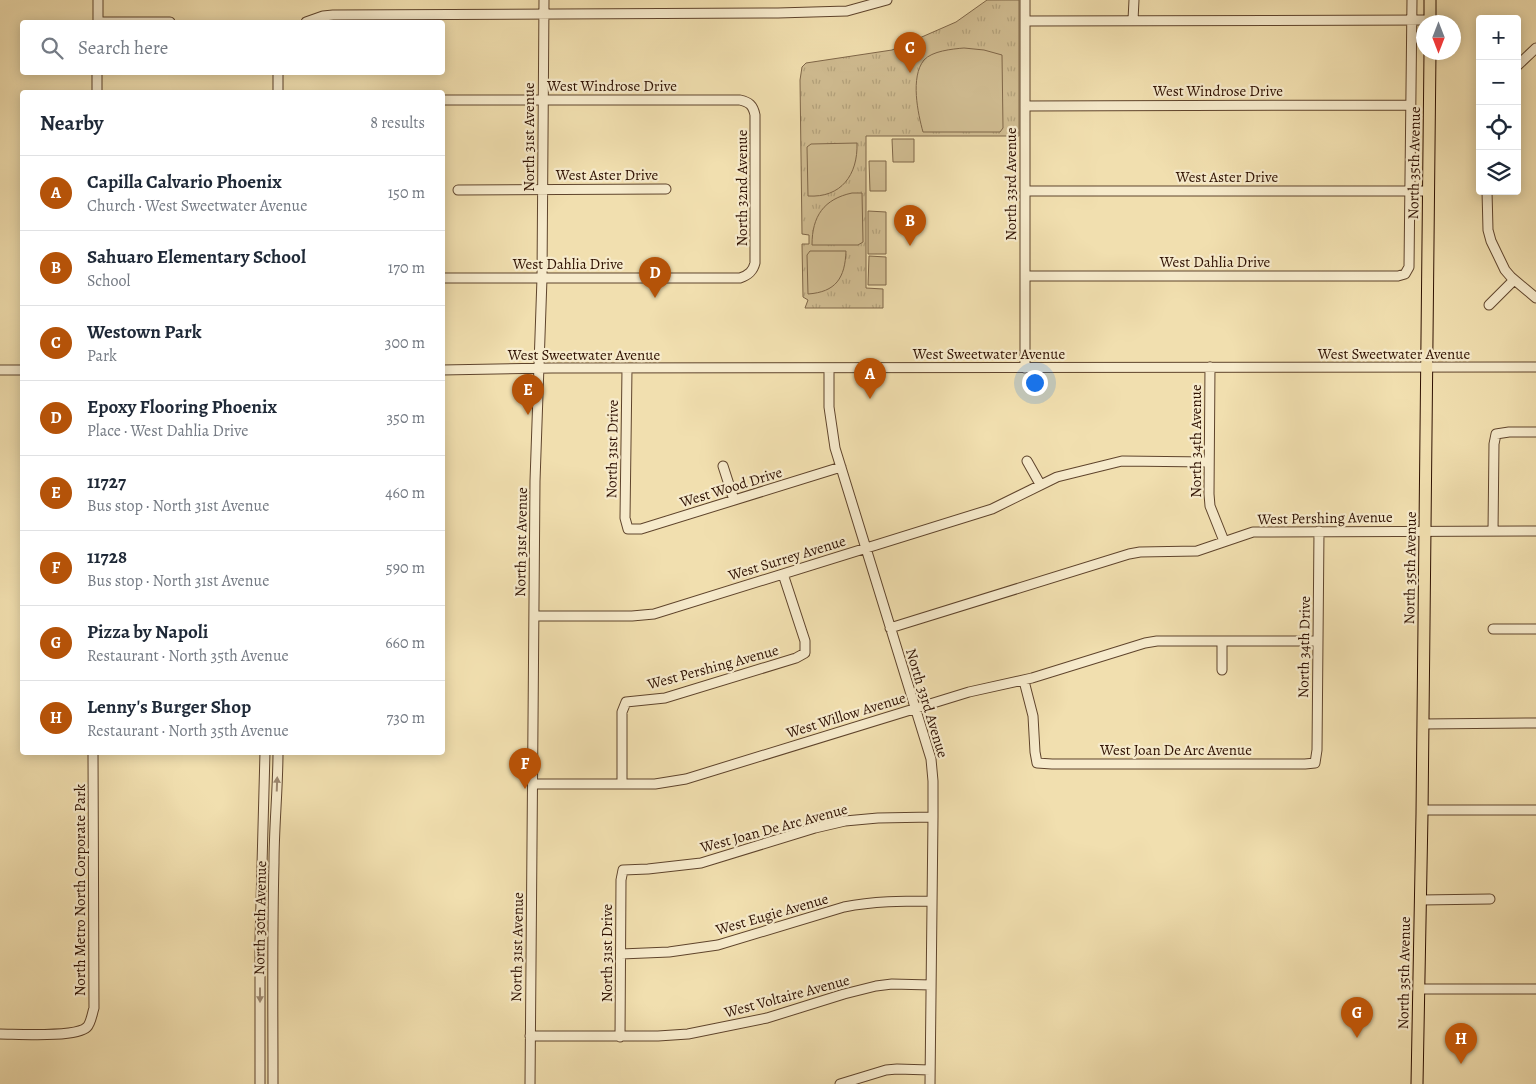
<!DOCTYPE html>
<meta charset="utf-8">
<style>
:root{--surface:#fff;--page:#f6f6f7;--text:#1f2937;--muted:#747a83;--line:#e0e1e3;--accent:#b45309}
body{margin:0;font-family:Alegreya,serif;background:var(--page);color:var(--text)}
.controls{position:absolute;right:15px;top:15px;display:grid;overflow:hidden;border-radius:5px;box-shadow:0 2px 12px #0003}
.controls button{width:45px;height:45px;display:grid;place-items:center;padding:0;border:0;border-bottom:1px solid var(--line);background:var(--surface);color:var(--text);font:25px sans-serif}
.compass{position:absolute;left:1416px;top:15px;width:45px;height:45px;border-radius:50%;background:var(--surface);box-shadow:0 2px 12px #0003;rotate:180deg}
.you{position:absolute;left:1034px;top:382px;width:18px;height:18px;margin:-12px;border:4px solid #fff;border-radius:50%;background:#1a73e8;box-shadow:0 0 0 8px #1a73e833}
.badge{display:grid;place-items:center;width:32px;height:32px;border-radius:50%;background:var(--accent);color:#fff;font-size:16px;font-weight:700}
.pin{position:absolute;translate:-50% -41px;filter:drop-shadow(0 1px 2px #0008)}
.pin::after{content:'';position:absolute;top:26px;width:18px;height:15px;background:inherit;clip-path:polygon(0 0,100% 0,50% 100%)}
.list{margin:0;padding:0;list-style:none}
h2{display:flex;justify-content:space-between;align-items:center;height:65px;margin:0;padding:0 20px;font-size:21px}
h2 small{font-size:16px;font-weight:400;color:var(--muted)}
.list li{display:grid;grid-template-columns:32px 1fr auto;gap:15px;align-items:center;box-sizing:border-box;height:75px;padding:0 20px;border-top:1px solid var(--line)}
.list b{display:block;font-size:19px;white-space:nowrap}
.list p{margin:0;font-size:16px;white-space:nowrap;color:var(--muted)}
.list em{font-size:16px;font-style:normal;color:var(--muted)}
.icon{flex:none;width:28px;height:28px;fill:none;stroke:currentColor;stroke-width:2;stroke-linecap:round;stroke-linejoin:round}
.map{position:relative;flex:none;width:1536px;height:1084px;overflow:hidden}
.search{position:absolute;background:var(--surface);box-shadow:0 2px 12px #0003;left:20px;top:20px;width:425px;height:55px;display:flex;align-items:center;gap:12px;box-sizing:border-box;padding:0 18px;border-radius:5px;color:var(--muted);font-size:19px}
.panel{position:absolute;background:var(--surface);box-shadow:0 2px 12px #0003;left:20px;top:90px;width:425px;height:665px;border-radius:5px}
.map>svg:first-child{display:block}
.park{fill:url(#park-tufts);stroke:#7f6648}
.pitch{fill:#d0bc91;stroke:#7f6648}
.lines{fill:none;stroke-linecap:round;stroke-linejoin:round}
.minor-casing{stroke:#5f442c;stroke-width:11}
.major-casing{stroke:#2e1000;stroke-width:13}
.minor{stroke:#f6eacb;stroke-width:9}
.major{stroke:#f1dfaf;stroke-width:11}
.oneway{fill:#9c8870}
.labels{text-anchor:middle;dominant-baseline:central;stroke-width:4.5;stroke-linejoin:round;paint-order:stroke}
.street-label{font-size:15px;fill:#2e1000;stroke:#f6eacb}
</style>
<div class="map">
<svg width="1536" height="1084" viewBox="0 0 1536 1084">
<defs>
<pattern id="park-tufts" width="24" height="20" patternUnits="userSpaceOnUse" patternTransform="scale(1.25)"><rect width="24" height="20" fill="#d0bc91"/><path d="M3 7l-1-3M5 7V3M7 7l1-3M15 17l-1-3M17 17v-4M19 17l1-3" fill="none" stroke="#b3a17b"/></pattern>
</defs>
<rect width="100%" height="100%" fill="#f1dfaf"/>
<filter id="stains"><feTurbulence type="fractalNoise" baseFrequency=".004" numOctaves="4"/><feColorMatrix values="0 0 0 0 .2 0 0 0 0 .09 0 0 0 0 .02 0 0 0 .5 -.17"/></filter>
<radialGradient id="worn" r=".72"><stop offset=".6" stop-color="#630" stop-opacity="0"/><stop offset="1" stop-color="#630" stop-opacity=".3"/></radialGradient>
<path class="park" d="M987 0H1019V136H866V288L883 289V308H805L808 300 803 297 802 244H809V235L802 234 800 80 802 67 806 63 892 50 956 22Z
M868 211 886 212V254H868Z"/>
<path class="pitch" d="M964 48 984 50 1002 55 1003 128 1000 132H923C918 114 910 77 924 60 932 51 952 49 964 48Z
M892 139H914V162H893Z
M857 143C858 175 841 198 808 196L807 147 811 144Z
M869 161H886V191H870Z
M852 193H862L863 242 858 245H812C812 216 824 199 852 193Z
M810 251H846C845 278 836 292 808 294L807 255Z
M869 256 886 257V285H868Z"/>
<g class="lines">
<defs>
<path id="minor" d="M1133 20 1134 0
M1025 21 1430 20
M98 22H170
M98 22V0
M306 22 323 16 333 15 778 13 847 11 887 0
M1517 66 1536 48
M97 92V72
M278 92V72
M442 100H740C749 102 753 105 755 115V263C753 271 749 275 740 278H442
M1025 106 1411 105
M458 190 666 189
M1025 191H1428
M1487 191 1488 230 1491 241 1505 270 1511 277 1536 298
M1025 276H1398L1405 274 1409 267 1412 0
M1489 305 1514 280
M1210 367 1209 494 1210 506 1224 541
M1025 368V0
M627 369 625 518 628 529H641L841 467
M829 369V407L835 448 931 759 933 781V817L930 1084
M0 370H22
M442 370 552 368 1536 367
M1027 461 1040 484
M723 466 734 500
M1493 531 1494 444 1496 434 1509 432H1536
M534 616H632L654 614 992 509 1057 477 1122 461 1208 462
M890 628 1129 554 1140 552 1197 551 1253 532 1536 531
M1493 629H1536
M1222 641V670
M1024 681 1033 716 1035 752 1037 763 1052 764H1305L1315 763 1317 750 1319 531
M1423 724 1536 723
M533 784H655L686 779 969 692 1032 678 1145 643 1157 641H1318
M622 784V712L626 702 665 698 796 658 805 653V641L783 574
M1422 810H1536
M1421 900 1490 899
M621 954 669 952 718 945 844 907C874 901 902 901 932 901
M1419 989H1536
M0 1034C17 1034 76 1038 87 1027 91 1023 92 1014 94 1008L93 752
M530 1036H658L688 1034 767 1018 844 994 876 986 892 984 931 985
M620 1037 621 880 623 870 648 869 701 863 815 828 845 821 878 818 933 817
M260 1084V940L265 752
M273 1084C273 1010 272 937 274 863 274 826 278 789 278 752
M530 1084 535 481 542 278 544 0
M840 1084 886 1070 897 1069 930 1070"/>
<path id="major" d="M1430 22V0
M1417 1084 1422 814 1430 52"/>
</defs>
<use href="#minor" class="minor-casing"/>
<use href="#major" class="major-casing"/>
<use href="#minor" class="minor"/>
<use href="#major" class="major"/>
</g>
<defs><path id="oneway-solid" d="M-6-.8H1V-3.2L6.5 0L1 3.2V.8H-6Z" transform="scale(1.25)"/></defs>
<g class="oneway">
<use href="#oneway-solid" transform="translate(277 784) rotate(-88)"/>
<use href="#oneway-solid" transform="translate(260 995) rotate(90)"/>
</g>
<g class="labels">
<g class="street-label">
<text x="612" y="86">West Windrose Drive</text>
<text x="1218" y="91">West Windrose Drive</text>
<text transform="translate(529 137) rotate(-90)">North 31st Avenue</text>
<text transform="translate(1414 163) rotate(-89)">North 35th Avenue</text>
<text x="607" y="175">West Aster Drive</text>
<text x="1227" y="177">West Aster Drive</text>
<text transform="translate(1011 184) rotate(-90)">North 33rd Avenue</text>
<text transform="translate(742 188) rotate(-90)">North 32nd Avenue</text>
<text x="1215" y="262">West Dahlia Drive</text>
<text x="568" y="264">West Dahlia Drive</text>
<text x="989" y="354">West Sweetwater Avenue</text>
<text x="1394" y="354">West Sweetwater Avenue</text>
<text x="584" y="355">West Sweetwater Avenue</text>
<text transform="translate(1196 441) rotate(-90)">North 34th Avenue</text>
<text transform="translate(612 449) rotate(-89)">North 31st Drive</text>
<text transform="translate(731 487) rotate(-17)">West Wood Drive</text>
<text transform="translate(1325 518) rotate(-1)">West Pershing Avenue</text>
<text transform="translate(521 542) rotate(-89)">North 31st Avenue</text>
<text transform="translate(787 558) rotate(-17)">West Surrey Avenue</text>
<text transform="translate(1410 568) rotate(-89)">North 35th Avenue</text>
<text transform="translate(1304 647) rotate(-89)">North 34th Drive</text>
<text transform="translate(713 667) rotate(-15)">West Pershing Avenue</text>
<text transform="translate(927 703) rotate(73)">North 33rd Avenue</text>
<text transform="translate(846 715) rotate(-17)">West Willow Avenue</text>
<text x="1176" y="750">West Joan De Arc Avenue</text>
<text transform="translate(774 828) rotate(-15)">West Joan De Arc Avenue</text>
<text transform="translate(80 890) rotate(-90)">North Metro North Corporate Park</text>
<text transform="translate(772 914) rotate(-16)">West Eugie Avenue</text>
<text transform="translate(260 918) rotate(-89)">North 30th Avenue</text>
<text transform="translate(517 947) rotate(-89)">North 31st Avenue</text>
<text transform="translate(607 953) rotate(-90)">North 31st Drive</text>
<text transform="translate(1404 973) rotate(-89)">North 35th Avenue</text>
<text transform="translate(787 996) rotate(-15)">West Voltaire Avenue</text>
</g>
</g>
<rect width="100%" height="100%" filter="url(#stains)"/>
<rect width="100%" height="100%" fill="url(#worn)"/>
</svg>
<div class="controls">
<button>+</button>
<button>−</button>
<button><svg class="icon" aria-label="locate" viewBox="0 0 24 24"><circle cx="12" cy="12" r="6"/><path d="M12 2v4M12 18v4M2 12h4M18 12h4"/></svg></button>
<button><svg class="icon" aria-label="layers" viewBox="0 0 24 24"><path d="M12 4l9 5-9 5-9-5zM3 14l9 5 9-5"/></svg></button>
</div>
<svg class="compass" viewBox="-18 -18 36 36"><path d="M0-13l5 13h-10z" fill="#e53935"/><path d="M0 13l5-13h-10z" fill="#747a83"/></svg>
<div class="you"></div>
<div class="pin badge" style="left:870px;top:399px">A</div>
<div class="pin badge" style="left:910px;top:246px">B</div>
<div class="pin badge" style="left:910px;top:73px">C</div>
<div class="pin badge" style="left:655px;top:298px">D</div>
<div class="pin badge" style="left:528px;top:415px">E</div>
<div class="pin badge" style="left:525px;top:789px">F</div>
<div class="pin badge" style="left:1357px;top:1038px">G</div>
<div class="pin badge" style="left:1461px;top:1064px">H</div>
<div class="search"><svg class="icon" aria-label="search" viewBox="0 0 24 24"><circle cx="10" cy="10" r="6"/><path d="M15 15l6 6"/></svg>Search here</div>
<section class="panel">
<h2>Nearby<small>8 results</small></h2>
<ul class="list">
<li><span class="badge">A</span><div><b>Capilla Calvario Phoenix</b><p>Church · West Sweetwater Avenue</p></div><em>150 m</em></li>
<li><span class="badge">B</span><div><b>Sahuaro Elementary School</b><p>School</p></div><em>170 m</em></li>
<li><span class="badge">C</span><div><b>Westown Park</b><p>Park</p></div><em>300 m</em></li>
<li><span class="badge">D</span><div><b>Epoxy Flooring Phoenix</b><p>Place · West Dahlia Drive</p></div><em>350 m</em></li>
<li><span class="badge">E</span><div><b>11727</b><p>Bus stop · North 31st Avenue</p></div><em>460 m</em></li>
<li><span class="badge">F</span><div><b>11728</b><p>Bus stop · North 31st Avenue</p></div><em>590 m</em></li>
<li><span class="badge">G</span><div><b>Pizza by Napoli</b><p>Restaurant · North 35th Avenue</p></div><em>660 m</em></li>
<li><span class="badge">H</span><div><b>Lenny's Burger Shop</b><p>Restaurant · North 35th Avenue</p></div><em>730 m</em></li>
</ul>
</section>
</div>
